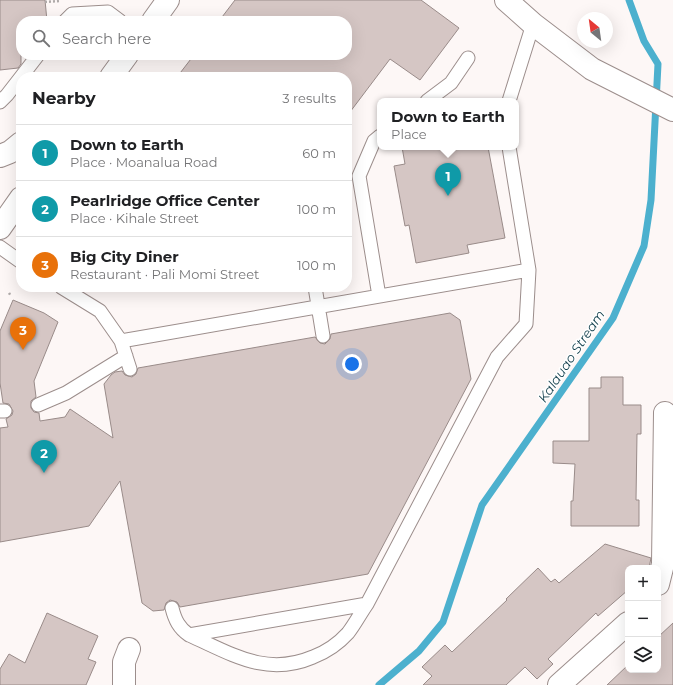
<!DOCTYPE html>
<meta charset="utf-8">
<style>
:root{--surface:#fff;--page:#f2f2f2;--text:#202124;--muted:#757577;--line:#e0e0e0;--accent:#ea580c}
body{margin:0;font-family:Montserrat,sans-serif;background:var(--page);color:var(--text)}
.controls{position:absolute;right:12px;bottom:12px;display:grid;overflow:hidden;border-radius:8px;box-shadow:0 4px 16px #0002}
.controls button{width:36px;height:36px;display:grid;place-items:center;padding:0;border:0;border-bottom:1px solid var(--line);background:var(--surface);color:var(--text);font:20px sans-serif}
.compass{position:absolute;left:577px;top:12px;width:36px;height:36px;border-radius:50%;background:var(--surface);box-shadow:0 4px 16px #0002;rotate:331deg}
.you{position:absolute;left:352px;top:364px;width:14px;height:14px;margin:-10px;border:3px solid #fff;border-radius:50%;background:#1a73e8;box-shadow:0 0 0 6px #1a73e833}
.badge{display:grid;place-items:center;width:26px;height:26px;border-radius:50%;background:var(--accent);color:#fff;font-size:13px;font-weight:700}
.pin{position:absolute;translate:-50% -33px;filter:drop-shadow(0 1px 2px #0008)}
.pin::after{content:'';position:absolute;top:21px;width:14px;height:12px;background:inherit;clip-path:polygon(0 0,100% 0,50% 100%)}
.popup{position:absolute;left:377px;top:98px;width:142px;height:52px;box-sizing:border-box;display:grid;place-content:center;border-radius:8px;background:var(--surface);filter:drop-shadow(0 1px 3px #0005);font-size:13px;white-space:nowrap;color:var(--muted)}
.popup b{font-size:15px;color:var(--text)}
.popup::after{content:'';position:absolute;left:50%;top:100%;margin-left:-8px;border:8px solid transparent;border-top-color:var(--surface)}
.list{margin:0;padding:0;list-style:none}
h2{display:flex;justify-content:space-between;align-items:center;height:52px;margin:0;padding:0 16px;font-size:17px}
h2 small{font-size:13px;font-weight:400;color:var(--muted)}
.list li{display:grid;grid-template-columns:26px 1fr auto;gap:12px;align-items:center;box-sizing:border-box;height:56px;padding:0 16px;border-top:1px solid var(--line)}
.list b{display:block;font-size:15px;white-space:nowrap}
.list p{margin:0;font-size:13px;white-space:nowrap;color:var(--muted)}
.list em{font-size:13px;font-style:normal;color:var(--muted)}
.icon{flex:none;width:22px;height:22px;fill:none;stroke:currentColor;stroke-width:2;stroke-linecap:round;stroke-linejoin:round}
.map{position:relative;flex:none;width:673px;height:685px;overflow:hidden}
.search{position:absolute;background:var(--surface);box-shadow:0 4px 16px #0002;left:16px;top:16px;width:336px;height:44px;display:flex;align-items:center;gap:10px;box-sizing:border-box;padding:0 14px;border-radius:16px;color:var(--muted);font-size:15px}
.panel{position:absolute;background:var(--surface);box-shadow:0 4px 16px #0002;left:16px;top:72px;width:336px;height:220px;border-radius:16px}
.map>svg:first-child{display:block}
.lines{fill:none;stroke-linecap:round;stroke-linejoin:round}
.stream{stroke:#4cb0ce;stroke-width:7}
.building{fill:#d5c6c4;stroke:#998b89}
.service-casing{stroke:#9c8e8c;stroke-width:15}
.minor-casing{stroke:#9c8e8c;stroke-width:24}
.tertiary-casing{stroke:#9c8e8c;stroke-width:24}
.secondary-casing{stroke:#9c8e8c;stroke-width:24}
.path{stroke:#afaaa9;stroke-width:2.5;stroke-dasharray:2 2;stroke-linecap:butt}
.service{stroke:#fff;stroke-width:13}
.minor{stroke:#fff;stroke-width:22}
.tertiary{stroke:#fff;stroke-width:22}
.secondary{stroke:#fff;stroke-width:22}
.labels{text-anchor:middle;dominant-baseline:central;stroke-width:3;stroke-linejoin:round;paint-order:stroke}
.water-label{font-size:13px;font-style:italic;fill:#113e4b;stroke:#fff}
</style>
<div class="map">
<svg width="673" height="685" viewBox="0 0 673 685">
<rect width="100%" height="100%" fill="#fdf7f6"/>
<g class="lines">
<path class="stream" d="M379 685 419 651 443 622 482 505 613 318 644 246 651 200 658 64 644 41 629 0"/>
</g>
<path class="building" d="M0 0H45L47 21H21V64L18 68 0 70Z
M235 0H421L459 28 420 80 390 59 347 116V77H177L194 55H347V21H219Z
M402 147H488L505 238 467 245 469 253 416 263 409 225 405 226 394 166 405 164Z
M13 300 44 313 58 322 34 381 36 397 31 401V408L34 412 39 413 40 421 65 417 70 409 113 438 104 384 111 375 115 372 122 371 125 375 132 377 136 374 138 368 315 337 320 343 325 344 330 339 331 334 450 313 460 320 471 379 368 574 180 607 177 602 170 600 166 603 164 610 153 611 142 603 120 481 89 526 0 542V428L8 427 6 419 12 415 13 411 9 404 3 403 0 383V331Z
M601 377H623V405H641V434H637L636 500H639V526H571V501H573L575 464 553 463V441H589V388H601Z
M605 544 651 558 649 568H628V590L598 616 596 613 548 659 553 664 537 679 525 667 506 685H423L432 676 422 667 445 645 452 652 507 600 506 599 538 568 551 582 555 579 559 583Z
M47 613 98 636 88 659 96 662 86 685H0V669L9 654 25 663Z
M673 623V685H607L628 665V670H658V637Z"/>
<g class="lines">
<defs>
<path id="service" d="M65 21 72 14 108 12 120 21
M21 77 38 55
M427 101 451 83 468 58
M509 101 533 24
M0 102 7 95 21 77
M0 247 21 262
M61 287 100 311 121 341 130 369
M315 287 323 336
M379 296 359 176 374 141 380 136
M121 341 529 270
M38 405 66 393 126 356
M0 411H5
M172 608C175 620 179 628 189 635 232 654 266 677 313 657 326 652 339 643 348 633 355 624 360 614 367 604L497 357 526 324 529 270 509 147
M189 635 367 604"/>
<path id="minor" d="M658 584 663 564 665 413
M124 685V662L129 649
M559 685 628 623"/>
<path id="tertiary" d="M153 21 168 0
M111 77 127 55
M0 156 10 152 21 143
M0 228 21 198"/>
<path id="secondary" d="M506 0 533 24 592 69 673 110"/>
</defs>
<use href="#service" class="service-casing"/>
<use href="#minor" class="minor-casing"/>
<use href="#tertiary" class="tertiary-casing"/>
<use href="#secondary" class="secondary-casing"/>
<path class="path" d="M45 2 60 1
M9 293 11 296"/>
<use href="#service" class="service"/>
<use href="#minor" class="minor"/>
<use href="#tertiary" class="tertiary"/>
<use href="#secondary" class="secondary"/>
</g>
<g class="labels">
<g class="water-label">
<text transform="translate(571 356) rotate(-56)">Kalauao Stream</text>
</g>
</g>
</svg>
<div class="controls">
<button>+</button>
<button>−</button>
<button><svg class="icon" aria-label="layers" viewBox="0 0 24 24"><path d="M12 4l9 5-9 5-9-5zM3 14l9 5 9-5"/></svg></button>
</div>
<svg class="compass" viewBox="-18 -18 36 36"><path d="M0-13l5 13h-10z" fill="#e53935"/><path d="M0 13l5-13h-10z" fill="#757577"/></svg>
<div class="you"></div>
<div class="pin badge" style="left:448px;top:196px;background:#0f9aa8">1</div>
<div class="popup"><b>Down to Earth</b>Place</div>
<div class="pin badge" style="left:44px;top:473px;background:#0f9aa8">2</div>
<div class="pin badge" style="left:23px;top:350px;background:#e8710a">3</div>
<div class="search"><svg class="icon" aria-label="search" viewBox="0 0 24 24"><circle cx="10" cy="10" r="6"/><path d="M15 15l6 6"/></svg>Search here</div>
<section class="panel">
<h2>Nearby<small>3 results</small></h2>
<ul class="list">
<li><span class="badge" style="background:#0f9aa8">1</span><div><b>Down to Earth</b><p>Place · Moanalua Road</p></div><em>60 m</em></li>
<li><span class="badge" style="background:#0f9aa8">2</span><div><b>Pearlridge Office Center</b><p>Place · Kihale Street</p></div><em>100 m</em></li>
<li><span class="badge" style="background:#e8710a">3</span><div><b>Big City Diner</b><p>Restaurant · Pali Momi Street</p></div><em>100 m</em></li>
</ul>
</section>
</div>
